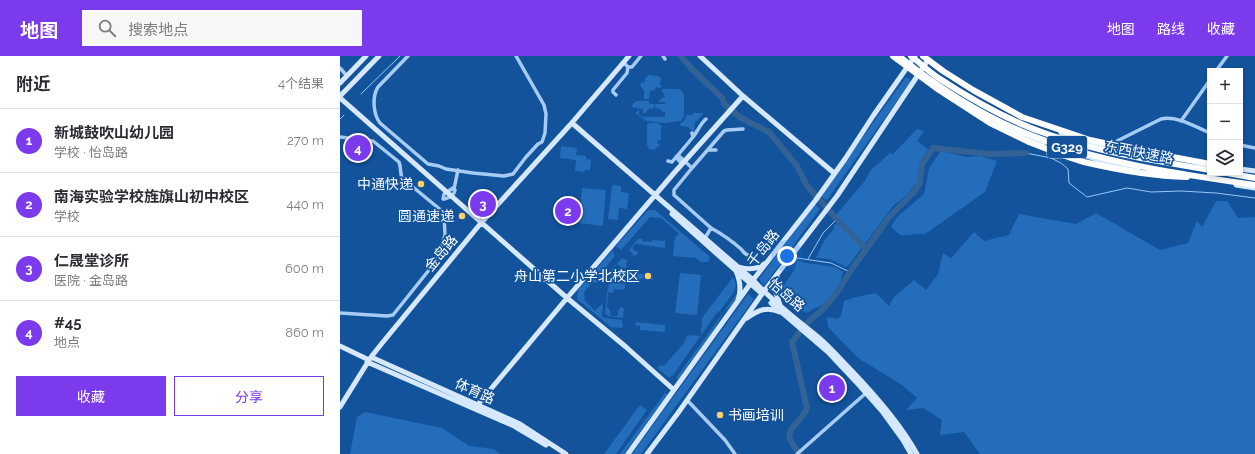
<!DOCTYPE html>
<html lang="zh">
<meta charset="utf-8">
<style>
:root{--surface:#fff;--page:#f7f7f7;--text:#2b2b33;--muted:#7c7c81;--line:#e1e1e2;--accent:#7c3aed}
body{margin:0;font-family:Raleway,"Noto Sans SC",sans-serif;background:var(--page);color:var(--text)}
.controls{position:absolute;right:12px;top:12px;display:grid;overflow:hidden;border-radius:0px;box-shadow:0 2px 6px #0003}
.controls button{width:36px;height:36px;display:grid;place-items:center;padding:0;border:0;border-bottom:1px solid var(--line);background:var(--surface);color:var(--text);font:20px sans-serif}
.you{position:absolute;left:447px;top:200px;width:14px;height:14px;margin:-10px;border:3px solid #fff;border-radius:50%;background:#1a73e8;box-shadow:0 0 0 6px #1a73e833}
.badge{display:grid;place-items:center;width:26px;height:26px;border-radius:50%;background:var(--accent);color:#fff;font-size:13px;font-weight:700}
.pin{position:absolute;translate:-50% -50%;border:2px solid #fff;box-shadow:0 1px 4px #0006}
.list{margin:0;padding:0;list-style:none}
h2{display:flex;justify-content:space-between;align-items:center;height:52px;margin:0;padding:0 16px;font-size:17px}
h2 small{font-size:13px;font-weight:400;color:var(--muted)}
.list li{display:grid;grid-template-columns:26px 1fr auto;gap:12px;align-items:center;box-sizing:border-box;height:64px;padding:0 16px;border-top:1px solid var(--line)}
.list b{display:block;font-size:15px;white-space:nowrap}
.list p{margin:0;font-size:13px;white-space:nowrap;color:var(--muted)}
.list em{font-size:13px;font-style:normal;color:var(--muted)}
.actions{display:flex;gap:8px;padding:12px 16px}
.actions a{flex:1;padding:9px 0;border:1px solid var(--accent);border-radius:0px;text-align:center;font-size:14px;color:var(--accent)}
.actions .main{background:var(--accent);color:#fff}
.icon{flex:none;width:22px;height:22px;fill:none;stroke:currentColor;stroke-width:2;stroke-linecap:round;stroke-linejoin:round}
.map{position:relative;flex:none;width:915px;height:398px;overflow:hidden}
header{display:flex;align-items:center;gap:24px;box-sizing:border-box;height:56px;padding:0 20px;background:var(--accent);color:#fff}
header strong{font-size:19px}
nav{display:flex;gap:22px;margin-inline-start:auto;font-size:14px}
.search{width:280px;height:36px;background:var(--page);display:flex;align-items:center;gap:10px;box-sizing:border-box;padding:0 14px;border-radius:0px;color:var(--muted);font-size:15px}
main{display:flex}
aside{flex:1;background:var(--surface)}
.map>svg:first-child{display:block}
.green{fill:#246dba}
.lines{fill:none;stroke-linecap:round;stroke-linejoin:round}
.stream{stroke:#98c8f7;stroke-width:1}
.river{stroke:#336297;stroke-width:6}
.street{stroke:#a6ccf4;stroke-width:3.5}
.secondary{stroke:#d6e8fd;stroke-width:5}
.highway{stroke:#fff;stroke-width:6}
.highway-bridge{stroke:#fff;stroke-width:6}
.poi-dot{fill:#ffcf69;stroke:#12539c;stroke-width:1.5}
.labels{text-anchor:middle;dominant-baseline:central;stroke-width:3.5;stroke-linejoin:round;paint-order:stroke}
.shield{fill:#12539c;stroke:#b8cbe1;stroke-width:1}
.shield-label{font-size:13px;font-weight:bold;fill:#fff}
.street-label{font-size:14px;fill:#fff;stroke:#12539c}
.poi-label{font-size:14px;fill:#fff;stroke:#12539c;text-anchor:end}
</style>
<header>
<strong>地图</strong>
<div class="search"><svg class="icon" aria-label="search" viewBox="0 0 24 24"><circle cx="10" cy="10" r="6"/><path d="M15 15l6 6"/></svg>搜索地点</div>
<nav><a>地图</a><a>路线</a><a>收藏</a></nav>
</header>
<main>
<aside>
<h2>附近<small>4个结果</small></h2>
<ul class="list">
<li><span class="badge">1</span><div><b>新城鼓吹山幼儿园</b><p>学校 · 怡岛路</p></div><em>270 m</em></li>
<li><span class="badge">2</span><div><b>南海实验学校旌旗山初中校区</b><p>学校</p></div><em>440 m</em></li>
<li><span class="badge">3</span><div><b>仁晟堂诊所</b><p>医院 · 金岛路</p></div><em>600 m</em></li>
<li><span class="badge">4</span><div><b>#45</b><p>地点</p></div><em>860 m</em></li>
</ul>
<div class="actions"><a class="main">收藏</a><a>分享</a></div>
</aside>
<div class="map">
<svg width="915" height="398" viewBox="0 0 915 398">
<rect width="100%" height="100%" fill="#12539c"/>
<path class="green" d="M308 19 317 20 321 22 320 29 322 31 319 32 316 31 315 34 310 35 309 43H304V35L300 29 302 26 304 27 305 25 304 24Z
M566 21 569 22 571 25 487 144 483 142 481 139Z
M322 33H340L344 38V60L341 65 324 67 307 65 296 58V56L298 55V52L291 51C295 43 301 45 309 45V48H314V52L308 53 306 57H303V53L299 52V59L303 61H325V56H323L320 53 315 52V48H325V46H319L320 43 323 42 325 40 322 35Z
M354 57H364L355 67 354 73 356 74 354 76 348 71 340 70V68L345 64 346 59H352Z
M308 67H318L322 70 321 73V84H319L317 87 320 89 314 94 309 93 307 89V69Z
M577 73 584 75 577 85 588 93 580 106 578 125 567 139 553 150 525 188 496 159 524 126 531 114 550 97 553 98Z
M221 90 237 92 236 99 246 100V103L251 104 250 114H245L244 116 235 115 236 104 220 102Z
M600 96H606L626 101 640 100 657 105 645 136 585 178C576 177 568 180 560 179L551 171 557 161 584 138 589 112Z
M272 129 281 130V136L289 137 287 153 279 152 278 164 268 163Z
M242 132 266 134 263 170 239 167Z
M876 145H887L898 162 915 161V398H640L624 376 600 379 602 364 583 352 566 354 577 342 562 329 518 302 488 271 487 261 497 263 501 260 504 245 516 241 536 237 549 250 554 241 574 224 586 234 598 218 603 197 611 202 634 176 644 185 669 179 679 158 736 168 756 157 820 194 848 187 857 165 862 171Z
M475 148 480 153 424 230 419 223Z
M308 154H315L370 201 368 206H361L356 202 333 200 335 181 339 178 321 162 310 161 281 194 276 190Z
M494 168 498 169 501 171 522 191 510 208 506 211 490 203 476 202 485 183 494 173Z
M298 183H302V185L312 186V184L325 185V192L298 188 296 187 292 192 295 195H298L297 199 294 200 289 194Z
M273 194 274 195 273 197 275 200 259 219 261 221 256 227 253 226 244 236 245 245 255 255 263 247 262 260 264 262 282 264 283 272 271 271 237 243 238 234Z
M282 202 287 204 286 212 281 211 277 208 273 213 278 218 293 219 294 217 313 219V224L305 222 294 225 274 223 270 219V215Z
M457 205 467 207 495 211 503 216 499 231 490 242 481 250 473 253 467 257C455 251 435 242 446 226 452 217 455 216 457 205Z
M340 217 361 219 357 259 335 257Z
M393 221 396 229 394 236 379 256 378 255 333 319 331 321H328L317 312 320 309 324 310 345 286 343 284H346L347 279 361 280 362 262Z
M271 226 285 228V233H283V234L274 233 273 237 268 236 267 251 270 254V258L272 260H275L278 259V255L281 251 284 252 283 262 269 260 265 258 267 236 269 228Z
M398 236 396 243 390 251 384 256 373 275 338 323H336V322Z
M408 238 414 243 301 398H292Z
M296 266 325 269V276L300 274V270L295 269Z
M325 337 327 338V339L284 398H280Z
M300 349 307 354 276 398H264Z
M25 356 102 372 129 390 154 393 160 398H10L17 361Z"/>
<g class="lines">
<path class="stream" d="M21 38 60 0
M0 63 4 59
M686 97 711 102 721 107 728 113 729 127 747 141 787 132 811 136 841 135 876 137 915 142
M457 202 491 207 510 216
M468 203 483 177 497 163"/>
<path class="river" d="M341 0 351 12 382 42 385 49 401 62 429 76 457 110 467 130 504 171 526 193
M460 398C437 371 457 375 467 352L452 286 469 265 482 254 496 238 512 213 550 160 573 137 580 127 582 108 593 92 650 98 686 97"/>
<path class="street" d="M68 0 38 31C32 40 33 58 40 67L88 108 99 110 106 113 133 117 164 120 173 118 186 101 198 88 202 86 205 77 206 58 204 49 176 0
M323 0 325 3
M284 7 288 11H292L301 0
M0 12 7 20
M876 15 887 0
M276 39 273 36V34L287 17 288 11
M841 65 870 24
M0 81 33 85 59 106C61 111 60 116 62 122L102 155 104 159 105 179 97 204 53 259 47 260 0 257
M353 81C358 75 360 68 366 63
M900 89 915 92
M776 90 777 85 821 63C836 59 856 71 870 77
M368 94H376
M338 99 353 81 352 77
M328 105 332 106 336 101
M342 108 336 101 338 99 352 112 334 134V139L371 172
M352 112 384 75 387 74 403 73
M113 132 115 134C114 140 110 141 105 143H103L104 138Z
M114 133 118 114
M365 182 371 172C382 178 392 185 401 193 404 196 404 198 408 199
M347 344 385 384 395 398
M457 398 526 337"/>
<path class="secondary" d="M360 0 403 40 494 117
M0 27 26 0
M0 40 39 0
M0 42 227 242 286 291 334 334
M232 67 413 224C433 246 456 263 478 281 490 291 500 303 511 314 535 339 560 367 577 398
M674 75 686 81 704 87
M721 77C750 89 782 96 814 100
M744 99 769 108 798 113
M900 113 915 115
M896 129 915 132
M332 158 421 237
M399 211C408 214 416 214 424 208
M396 215C400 224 401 235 398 244
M437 220 435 234 440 249
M431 247 488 296 519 329 542 355 563 384 571 398
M407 262C418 254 427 250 440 256
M0 290 29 304
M31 301 180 368 226 398
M27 306 174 370 206 389
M0 351 31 301 43 286 141 167 230 69 289 0
M135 352 227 242 334 117 403 40
M288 398 413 224 475 145 505 103 533 60 575 0
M307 398 338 357 422 238 497 140 588 4"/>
<path class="highway" d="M553 0 599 34 650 67 689 86
M583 0 603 15 633 34 682 61 750 84
M887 117 915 122"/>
<path class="highway-bridge" d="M559 0C594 29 641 59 683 76 755 106 838 118 915 129
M571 0C580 7 588 15 597 21 632 44 670 66 710 79 762 97 816 105 870 114
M750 84 806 96 870 108
M689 86C707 93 726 101 744 106 778 114 812 120 847 121"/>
</g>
<g class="poi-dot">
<circle cx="81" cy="128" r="4"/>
<circle cx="122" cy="160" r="4"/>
<circle cx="308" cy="220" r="4"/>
<circle cx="380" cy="359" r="4"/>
</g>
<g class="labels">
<rect class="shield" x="707" y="80" width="40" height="22" rx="3"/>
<g class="shield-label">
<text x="727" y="91">G329</text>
</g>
<g class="street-label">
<text transform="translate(799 96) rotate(11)">东西快速路</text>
<text transform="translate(423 192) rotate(-52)">千岛路</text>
<text transform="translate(101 197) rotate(-50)">金岛路</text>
<text transform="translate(447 239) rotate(41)">怡岛路</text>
<text transform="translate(135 335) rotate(24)">体育路</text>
</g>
<g class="poi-label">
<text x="73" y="128">中通快递</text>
<text x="114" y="160">圆通速递</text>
<text x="300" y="220">舟山第二小学北校区</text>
<text x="388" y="359" text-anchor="start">书画培训</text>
</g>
</g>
</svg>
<div class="controls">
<button>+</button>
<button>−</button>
<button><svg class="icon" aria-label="layers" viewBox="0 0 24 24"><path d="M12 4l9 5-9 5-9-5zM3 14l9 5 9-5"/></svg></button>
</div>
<div class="you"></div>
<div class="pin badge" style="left:492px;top:332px">1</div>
<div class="pin badge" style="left:228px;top:155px">2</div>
<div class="pin badge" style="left:143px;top:148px">3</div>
<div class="pin badge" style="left:18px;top:92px">4</div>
</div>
</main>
